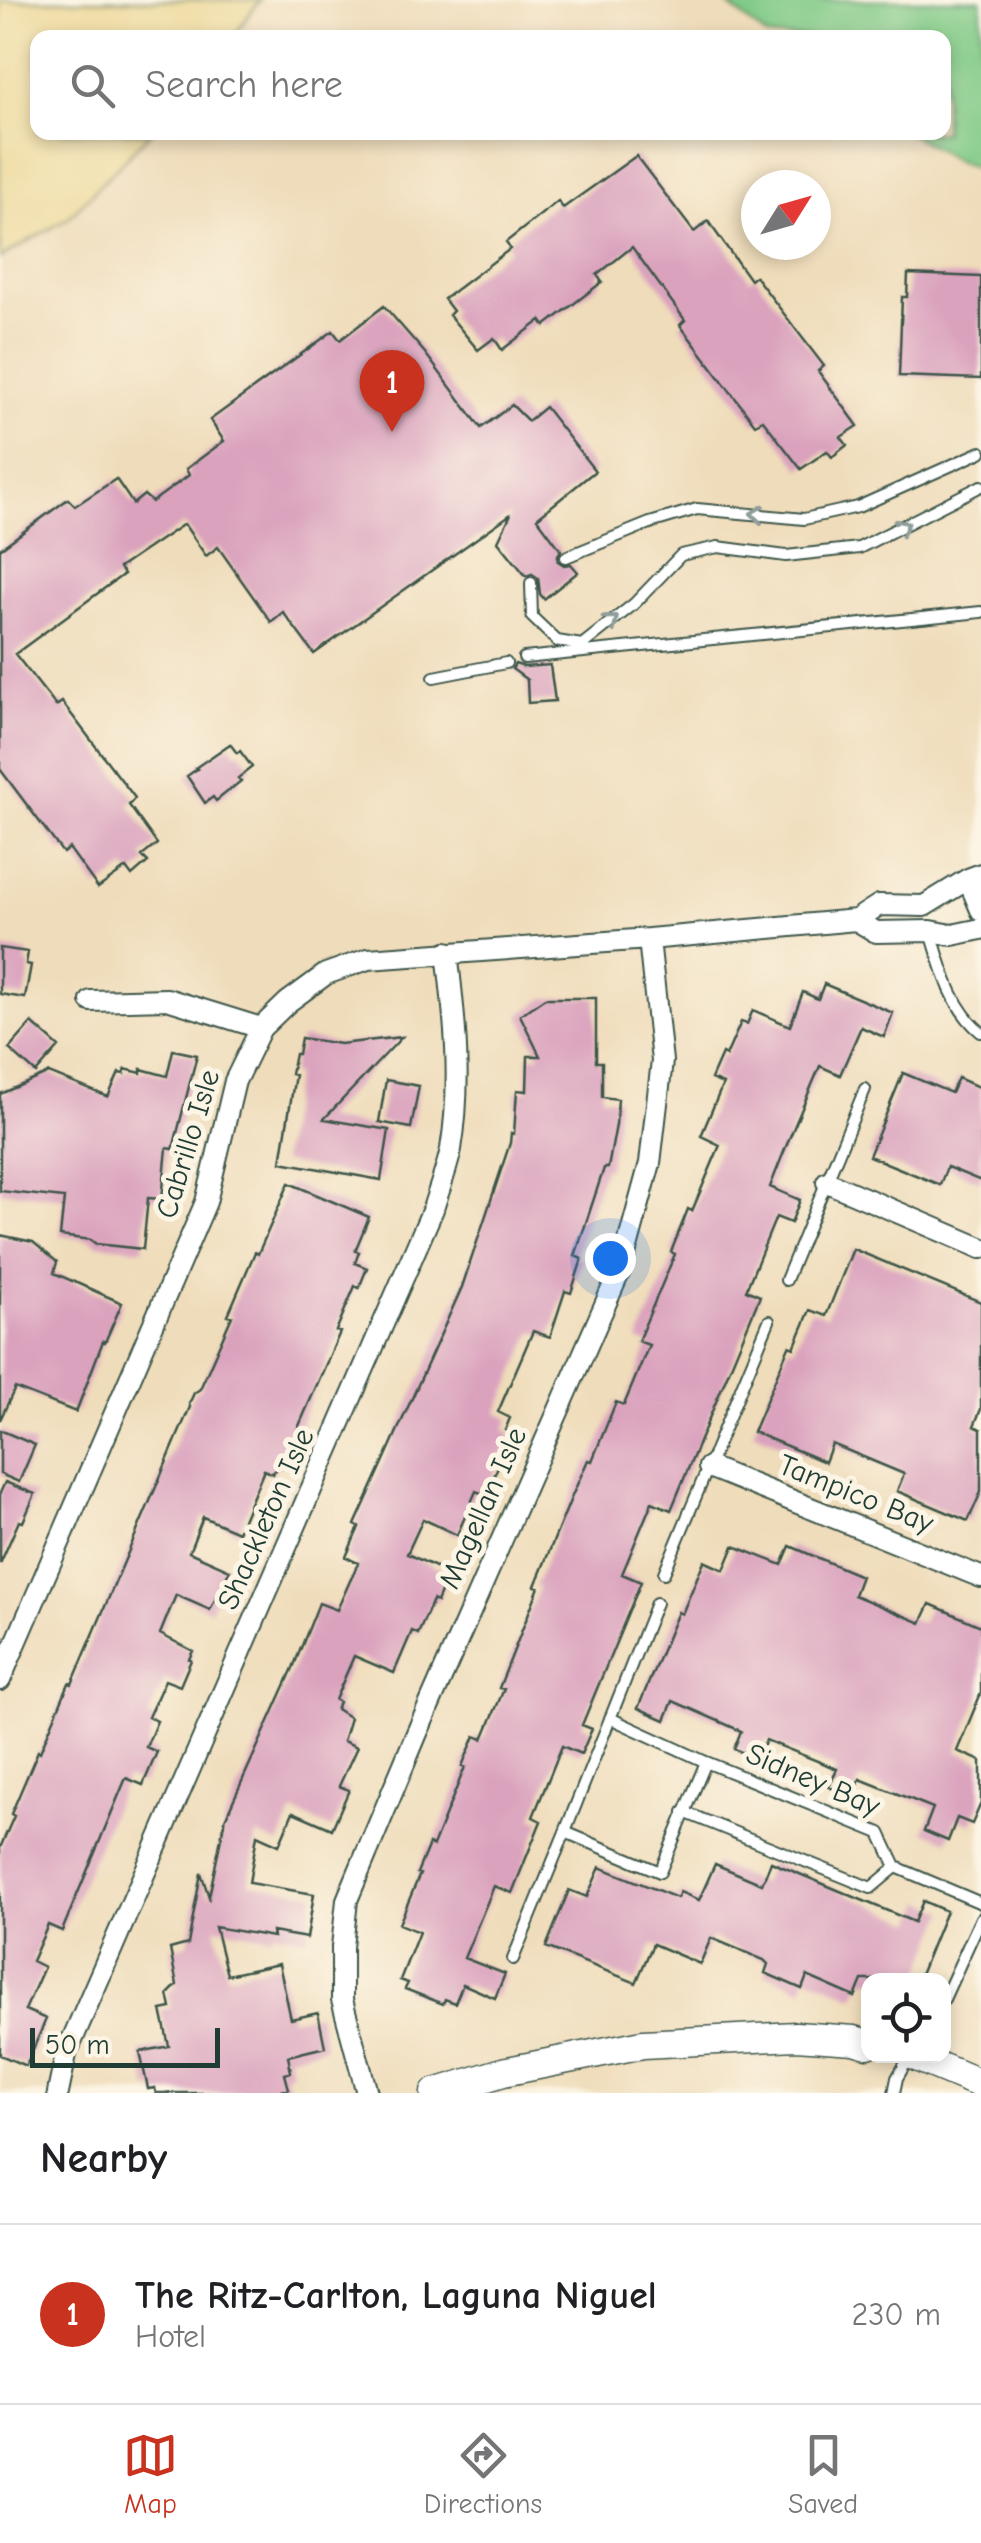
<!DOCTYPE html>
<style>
:root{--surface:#fff;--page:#f2f2f2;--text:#202124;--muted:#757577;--line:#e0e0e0;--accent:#c8321e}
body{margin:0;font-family:"Comic Neue",sans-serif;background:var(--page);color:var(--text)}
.controls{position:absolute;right:30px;bottom:30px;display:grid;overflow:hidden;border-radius:20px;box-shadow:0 5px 15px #0003}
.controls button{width:90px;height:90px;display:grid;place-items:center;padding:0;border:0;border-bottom:2px solid var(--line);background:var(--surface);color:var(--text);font:50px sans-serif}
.compass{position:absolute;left:741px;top:170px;width:90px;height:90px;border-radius:50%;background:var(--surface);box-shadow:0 5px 15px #0003;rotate:53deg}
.scale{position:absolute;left:30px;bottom:25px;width:190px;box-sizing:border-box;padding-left:10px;border:5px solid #1f3d34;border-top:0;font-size:28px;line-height:35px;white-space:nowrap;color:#1f3d34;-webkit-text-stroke:8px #fcf5e5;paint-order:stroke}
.you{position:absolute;left:610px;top:1258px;width:35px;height:35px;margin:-25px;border:8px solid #fff;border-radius:50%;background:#1a73e8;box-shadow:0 0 0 15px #1a73e833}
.badge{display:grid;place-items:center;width:65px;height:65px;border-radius:50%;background:var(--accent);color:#fff;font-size:32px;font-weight:700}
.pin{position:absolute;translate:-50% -82px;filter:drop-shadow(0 2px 5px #0008)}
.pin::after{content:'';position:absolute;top:52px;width:35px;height:30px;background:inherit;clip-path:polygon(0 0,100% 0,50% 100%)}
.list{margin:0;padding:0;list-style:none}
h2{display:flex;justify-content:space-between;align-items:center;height:130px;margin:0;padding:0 40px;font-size:42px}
h2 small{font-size:32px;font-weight:400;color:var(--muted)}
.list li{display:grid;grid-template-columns:65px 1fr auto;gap:30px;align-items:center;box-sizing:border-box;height:180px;padding:0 40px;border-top:2px solid var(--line)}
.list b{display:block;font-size:38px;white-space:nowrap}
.list p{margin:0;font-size:32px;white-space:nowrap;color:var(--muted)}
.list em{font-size:32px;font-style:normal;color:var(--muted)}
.icon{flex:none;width:55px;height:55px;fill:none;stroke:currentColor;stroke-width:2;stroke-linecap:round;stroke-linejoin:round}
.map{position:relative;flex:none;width:981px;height:2093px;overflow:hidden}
.search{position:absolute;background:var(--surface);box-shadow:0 5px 15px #0003;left:30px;right:30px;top:30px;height:110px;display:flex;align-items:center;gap:25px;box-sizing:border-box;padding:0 35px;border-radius:20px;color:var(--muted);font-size:38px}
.sheet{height:310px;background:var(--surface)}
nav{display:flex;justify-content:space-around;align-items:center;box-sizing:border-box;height:140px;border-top:2px solid var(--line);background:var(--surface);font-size:28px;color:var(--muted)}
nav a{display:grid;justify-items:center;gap:5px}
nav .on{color:var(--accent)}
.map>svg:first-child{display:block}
.green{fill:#81ca87;stroke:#50845e;stroke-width:2.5}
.sand{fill:#eeda9e;stroke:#868c69;stroke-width:2.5}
.building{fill:#daa2bd}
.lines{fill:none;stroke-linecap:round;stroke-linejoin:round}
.service-casing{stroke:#3e5548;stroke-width:14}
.minor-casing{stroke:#3e5548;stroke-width:24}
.tertiary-casing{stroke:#3e5548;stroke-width:31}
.service{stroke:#fff;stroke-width:10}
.minor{stroke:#fff;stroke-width:20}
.tertiary{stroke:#fff;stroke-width:28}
.oneway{stroke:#8f9e9a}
.labels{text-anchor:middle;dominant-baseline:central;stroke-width:10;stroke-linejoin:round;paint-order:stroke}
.street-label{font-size:30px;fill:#1f3d34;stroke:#fcf5e5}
</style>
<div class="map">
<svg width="981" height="2093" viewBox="0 0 981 2093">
<rect width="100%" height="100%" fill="#fcf5e5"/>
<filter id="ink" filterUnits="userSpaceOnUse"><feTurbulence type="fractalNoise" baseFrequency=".01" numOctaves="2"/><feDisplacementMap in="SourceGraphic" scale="20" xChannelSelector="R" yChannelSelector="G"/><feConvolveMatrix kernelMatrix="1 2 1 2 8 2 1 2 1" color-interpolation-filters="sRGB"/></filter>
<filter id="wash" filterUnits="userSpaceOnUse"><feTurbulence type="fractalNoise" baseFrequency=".0048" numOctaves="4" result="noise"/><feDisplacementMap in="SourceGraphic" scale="40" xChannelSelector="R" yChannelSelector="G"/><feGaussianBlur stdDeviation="2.25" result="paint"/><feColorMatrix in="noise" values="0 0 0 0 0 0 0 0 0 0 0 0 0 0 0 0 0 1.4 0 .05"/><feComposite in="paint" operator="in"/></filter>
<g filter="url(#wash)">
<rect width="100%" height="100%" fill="#efdcba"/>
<path class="green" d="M723 0H981V170L957 161 909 133 944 132V38L767 37Z"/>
<path class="sand" d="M0 0H260L233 37 38 38V132L150 133 68 218 0 258Z"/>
<g id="blocks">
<path class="building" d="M636 156 694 232 708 221 750 280 755 276 824 366 818 371 858 426 841 437 847 445 832 457 827 451 801 469 763 420 755 424 680 325 685 320 632 247 597 275 602 282 545 326 541 320 502 350 494 338 478 350 449 315 453 311 444 299 510 249 506 242 558 201 563 208Z
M908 274 981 277V379L899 376 902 297H907Z
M384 306 425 353 481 428 512 405 528 421 545 407 595 471 537 518 561 550 558 555V561L564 565 571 564 578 572 544 599 540 594 538 578 532 574 526 576 498 541 511 514 314 654 283 612 271 622 218 547 206 556 184 524 119 568 124 574 15 654 56 706 62 702 135 798 129 805 157 844 142 856 148 862 132 876 126 868 98 888 69 848 63 853 0 769V549L68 499 75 506 116 479 133 504 144 495 152 502 189 475 186 469 224 441 210 420 333 331 340 340Z
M515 664 524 667 550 665 555 701 528 703 527 680 512 669Z
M230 744 237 753 240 751 252 767 238 778 241 781 216 801 213 797 205 803 187 776 197 769 195 768Z
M0 948 28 952 26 964 31 965 25 998 0 994Z
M824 984 893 1013 884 1037 861 1027 840 1075 820 1066 789 1139 770 1187 800 1200 791 1223 776 1217 746 1290 760 1296 671 1510 652 1502 622 1574 641 1582 582 1725 592 1729 581 1754 562 1746 533 1817 541 1821 512 1893 494 1886 464 1958 505 1974 495 1998 463 1984 455 2003 445 1999 443 2004 405 1989 408 1983 400 1980 419 1932 399 1924 420 1874 417 1873 429 1844 433 1846 465 1767 462 1766 475 1736 483 1739 504 1689 499 1688 539 1587 535 1586 572 1496 588 1460 592 1461 616 1402 624 1405 649 1345 638 1341 675 1254 671 1252 688 1209 692 1211 720 1145 701 1136 723 1084 711 1079 722 1054 726 1056 741 1022 747 1024 753 1010 790 1026 803 992 818 999Z
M545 998H596V1062H602V1097L618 1099 616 1125 608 1168H604L575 1256 582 1259 571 1293 565 1291 550 1337 533 1331 498 1412 510 1418 505 1430 512 1433 486 1495 476 1491 457 1535 423 1519 407 1554 449 1573 437 1602 433 1600 418 1634 412 1631 394 1673 354 1656 335 1700 339 1702 336 1709 350 1718 343 1741 357 1747 339 1786 349 1790 332 1829 293 1812 279 1845 257 1835 249 1883 314 1894 307 1938 272 1932 273 1937 215 1927 227 1975 279 1964 291 2019 318 2013 325 2047 288 2056 291 2072 285 2074 289 2089 272 2093H156L155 2088 148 2089 140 2052 169 2046 161 2010 171 2008 168 1994 177 1985 170 1949 188 1944 201 1873 209 1897 225 1819 293 1668 319 1603 337 1610 358 1563 346 1557 359 1527 355 1525 462 1287 510 1143 511 1133 514 1134 517 1090 527 1091 528 1056H540L520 1015Z
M32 1023 59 1047 36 1073 9 1049Z
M402 1037 324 1119 389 1130 381 1180 281 1162 295 1075 291 1074 295 1054H298L301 1038 340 1044Z
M173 1050 197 1055 173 1149 167 1148 162 1199 148 1198 143 1249 96 1244 91 1240 60 1236 64 1198 0 1191V1094L49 1073 108 1097 119 1073 124 1074 125 1069 141 1073V1069L167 1076Z
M903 1073 951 1093 958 1078 981 1088V1181L947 1167 940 1185 869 1156Z
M386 1080 419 1086 411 1128 379 1122Z
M289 1183 369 1217 355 1251 359 1252 355 1263 367 1268 359 1288 355 1286 336 1331 340 1332 281 1467 277 1465 273 1474 264 1470 238 1532 203 1517 189 1552 230 1570 210 1610 176 1595 160 1634 193 1651 189 1659 191 1660 180 1686 165 1680 148 1717 157 1721 146 1747 157 1752 143 1785 126 1778 62 1931 48 1925 32 1961 44 1967 25 2010 46 2019 26 2066 0 2055V1848L14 1816 11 1814 38 1751 40 1752 69 1683 72 1684 190 1407 189 1404 194 1393 200 1389 232 1316 228 1315 255 1252 258 1254Z
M0 1235 33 1242 57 1262 54 1273 122 1303 105 1342 103 1341 76 1412 15 1388 0 1420Z
M853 1249 981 1302V1409L974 1426 981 1429V1492L968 1521 897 1491 904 1474 832 1444 825 1462 753 1432 789 1346 794 1348 810 1310 826 1316Z
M0 1430 35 1445 19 1482 0 1474Z
M5 1482 35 1494 23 1522 19 1521 0 1564V1493Z
M734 1546 782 1565 790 1546 861 1576 854 1595 921 1623 930 1604 981 1626V1693L957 1751 981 1761V1803L972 1824 957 1818 948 1841 924 1831 933 1808 860 1779 853 1797 829 1787 837 1769 766 1740 758 1759 734 1749 741 1731 673 1701 665 1720 638 1708 678 1612 682 1614 704 1561 724 1570Z
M771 1862 914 1922 923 1901 946 1911 918 1980H862L855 1997 807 1976 802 1989 765 1973 768 1964 764 1960 711 1938 700 1964 653 1944 636 1983 546 1947 569 1890 587 1897 600 1867 677 1898 680 1892 699 1900 715 1864 762 1884Z"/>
</g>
</g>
<g filter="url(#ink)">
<use href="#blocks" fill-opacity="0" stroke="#3e5548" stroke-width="2.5"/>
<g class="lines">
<defs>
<path id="service" d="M566 557 650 523 697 509 804 519 858 507 981 452
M531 583 532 617 557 641 582 645 634 604 681 555 718 547 786 556 859 548 981 486
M524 658 981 612
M434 677 506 663
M931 932C942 968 951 1008 981 1032
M786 1280 865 1089
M664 1573 769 1321
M610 1718 706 1762 880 1833 896 1867 981 1903
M684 1812 871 1888 896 1867
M565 1832 660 1872 706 1762
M513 1959 565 1832 656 1603
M944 1999 981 1918
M894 2093 897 2078 910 2056"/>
<path id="minor" d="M968 879 981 910
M856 920 876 932 931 931 952 935 981 929
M91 1001 167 999 261 1028
M827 1182 981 1248
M709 1467 981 1577
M0 1680 206 1202 235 1081 261 1028 288 1002 326 974 368 959 649 939 856 920 879 905 924 906 968 879 981 874
M58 2093 66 2054 433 1209C439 1189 447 1169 451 1149 462 1083 455 1018 447 952
M367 2093 342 2000V1947L347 1900 417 1733 622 1266 650 1163 662 1061 649 939"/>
<path id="tertiary" d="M914 2056 981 2084
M435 2093 503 2072 643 2044 796 2036 854 2040 868 2044"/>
</defs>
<use href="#service" class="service-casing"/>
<use href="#minor" class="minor-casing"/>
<use href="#tertiary" class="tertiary-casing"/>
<use href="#service" class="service"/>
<use href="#minor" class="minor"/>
<use href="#tertiary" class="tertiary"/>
</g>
<defs><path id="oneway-chevron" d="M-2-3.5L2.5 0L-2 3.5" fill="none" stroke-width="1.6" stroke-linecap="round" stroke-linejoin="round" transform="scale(2.5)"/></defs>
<g class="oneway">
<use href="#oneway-chevron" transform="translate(757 514) rotate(-174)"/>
<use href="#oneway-chevron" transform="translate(903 526) rotate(-27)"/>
<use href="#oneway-chevron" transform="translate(612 621) rotate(-39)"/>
</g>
</g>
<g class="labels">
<g class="street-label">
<text transform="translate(188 1144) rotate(-73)">Cabrillo Isle</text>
<text transform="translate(856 1494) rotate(22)">Tampico Bay</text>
<text transform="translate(483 1508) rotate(-66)">Magellan Isle</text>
<text transform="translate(266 1519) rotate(-66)">Shackleton Isle</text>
<text transform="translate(813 1780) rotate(23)">Sidney Bay</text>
</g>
</g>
</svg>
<div class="controls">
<button><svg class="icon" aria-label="locate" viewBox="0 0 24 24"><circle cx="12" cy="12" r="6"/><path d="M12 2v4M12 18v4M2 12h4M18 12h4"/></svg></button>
</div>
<svg class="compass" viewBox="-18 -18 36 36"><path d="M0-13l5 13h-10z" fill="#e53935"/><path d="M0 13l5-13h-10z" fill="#757577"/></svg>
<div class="scale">50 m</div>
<div class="you"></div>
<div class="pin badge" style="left:392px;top:432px">1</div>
<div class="search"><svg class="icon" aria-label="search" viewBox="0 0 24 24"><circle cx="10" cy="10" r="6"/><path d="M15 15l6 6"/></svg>Search here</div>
</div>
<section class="sheet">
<h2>Nearby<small></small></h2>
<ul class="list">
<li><span class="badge">1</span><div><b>The Ritz-Carlton, Laguna Niguel</b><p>Hotel</p></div><em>230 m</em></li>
</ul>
</section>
<nav>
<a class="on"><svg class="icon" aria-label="map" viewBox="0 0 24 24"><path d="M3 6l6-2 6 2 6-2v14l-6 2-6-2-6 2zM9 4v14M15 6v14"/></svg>Map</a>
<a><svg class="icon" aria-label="directions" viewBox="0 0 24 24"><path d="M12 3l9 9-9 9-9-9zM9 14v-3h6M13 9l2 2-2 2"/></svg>Directions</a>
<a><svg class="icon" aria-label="saved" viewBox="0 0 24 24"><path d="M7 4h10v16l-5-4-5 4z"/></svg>Saved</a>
</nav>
